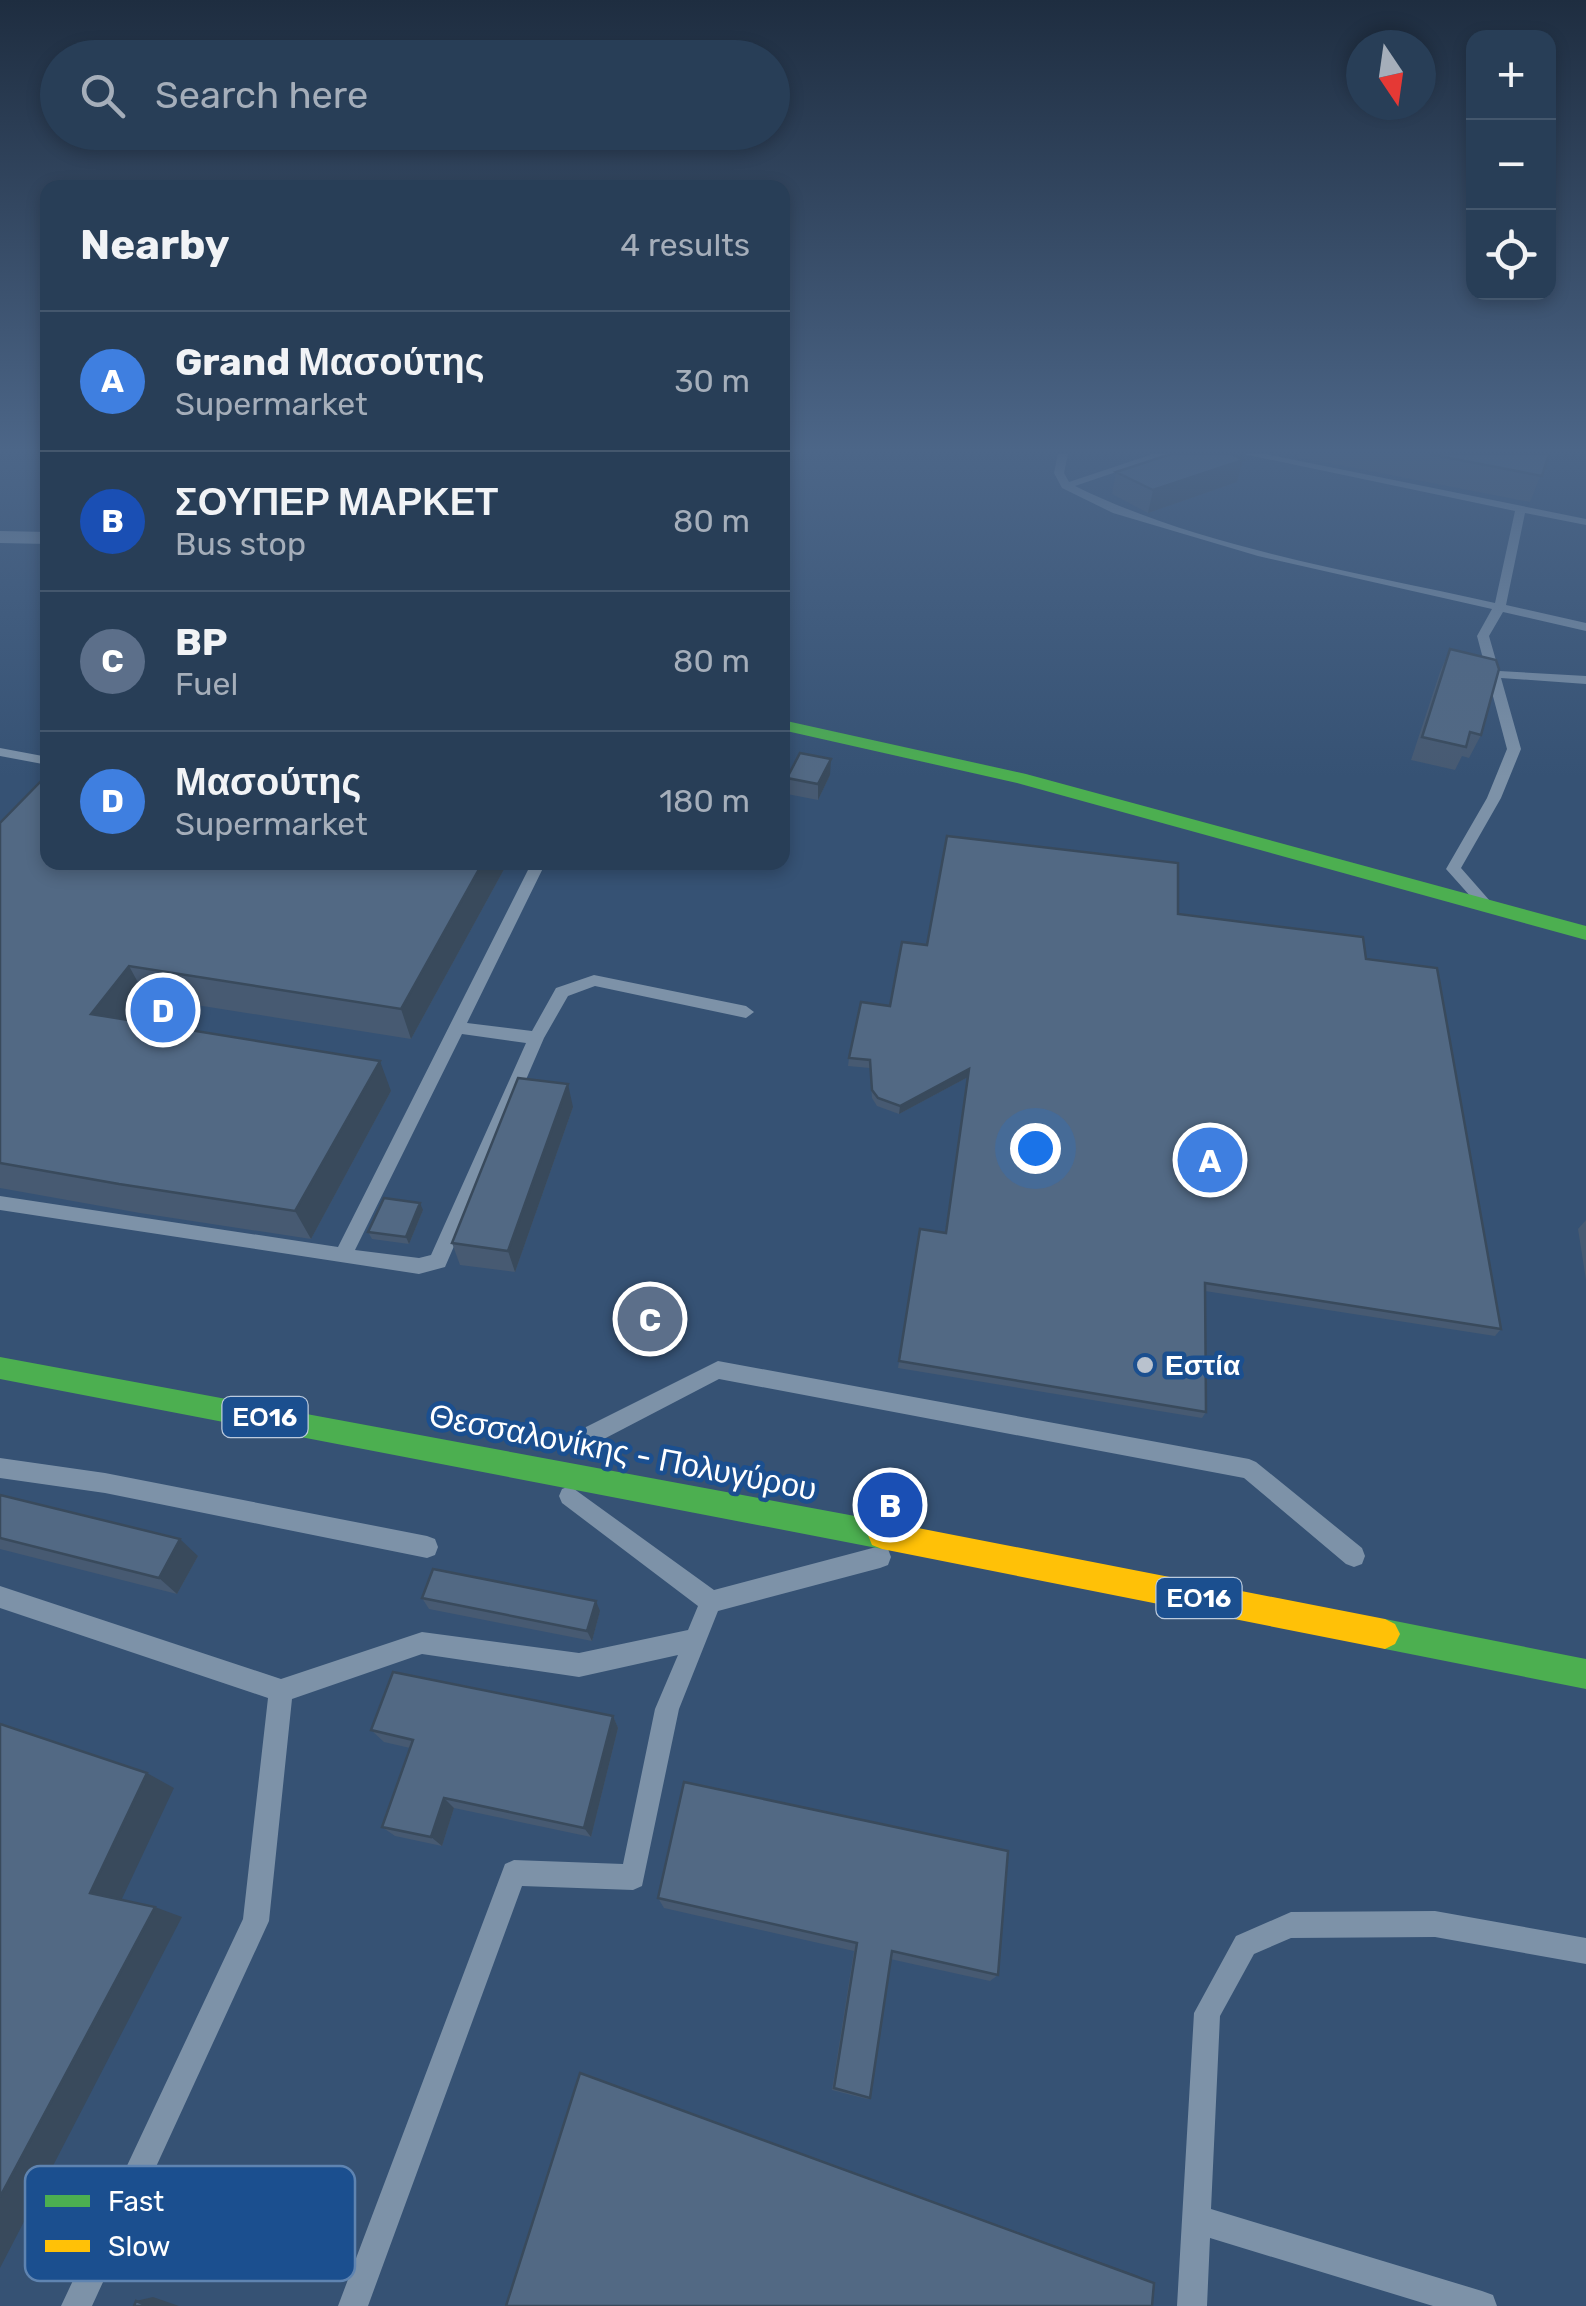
<!DOCTYPE html>
<meta charset="utf-8">
<style>
:root{--surface:#283e57;--page:#344961;--text:#f1f3f6;--muted:#a5aeba;--line:#44576d;--accent:#8c9099}
body{margin:0;font-family:Rubik,sans-serif;background:var(--page);color:var(--text)}
.controls{position:absolute;right:30px;top:30px;display:grid;overflow:hidden;border-radius:20px;box-shadow:0 5px 15px #0003}
.controls button{width:90px;height:90px;display:grid;place-items:center;padding:0;border:0;border-bottom:2px solid var(--line);background:var(--surface);color:var(--text);font:50px sans-serif}
.compass{position:absolute;left:1346px;top:30px;width:90px;height:90px;border-radius:50%;background:var(--surface);box-shadow:0 5px 15px #0003;rotate:167deg}
.you{position:absolute;left:1035px;top:1148px;width:35px;height:35px;margin:-25px;border:8px solid #fff;border-radius:50%;background:#1a73e8;box-shadow:0 0 0 15px #1a73e833}
.badge{display:grid;place-items:center;width:65px;height:65px;border-radius:50%;background:var(--accent);color:#fff;font-size:32px;font-weight:700}
.pin{position:absolute;translate:-50% -50%;border:5px solid #fff;box-shadow:0 2px 10px #0006}
.list{margin:0;padding:0;list-style:none}
h2{display:flex;justify-content:space-between;align-items:center;height:130px;margin:0;padding:0 40px;font-size:42px}
h2 small{font-size:32px;font-weight:400;color:var(--muted)}
.list li{display:grid;grid-template-columns:65px 1fr auto;gap:30px;align-items:center;box-sizing:border-box;height:140px;padding:0 40px;border-top:2px solid var(--line)}
.list b{display:block;font-size:38px;white-space:nowrap}
.list p{margin:0;font-size:32px;white-space:nowrap;color:var(--muted)}
.list em{font-size:32px;font-style:normal;color:var(--muted)}
.icon{flex:none;width:55px;height:55px;fill:none;stroke:currentColor;stroke-width:2;stroke-linecap:round;stroke-linejoin:round}
.map{position:relative;flex:none;width:1586px;height:2306px;overflow:hidden}
.search{position:absolute;background:var(--surface);box-shadow:0 5px 15px #0003;left:40px;top:40px;width:750px;height:110px;display:flex;align-items:center;gap:25px;box-sizing:border-box;padding:0 35px;border-radius:55px;color:var(--muted);font-size:38px}
.panel{position:absolute;background:var(--surface);box-shadow:0 5px 15px #0003;left:40px;top:180px;width:750px;height:690px;border-radius:20px}
.map>svg:first-child{display:block}
.lines{fill:none;stroke-linecap:round;stroke-linejoin:round}
.lane{fill:#7d92a8;fill-rule:evenodd}
.street{fill:#7d92a8;fill-rule:evenodd}
.fast{fill:#4caf50;fill-rule:evenodd}
.slow{fill:#ffc107;fill-rule:evenodd}
.wall{fill:#475a72}
.shaded-wall{fill:#394a5c}
.building{fill:#526984;stroke:#394a5c;stroke-width:2.5}
.poi-dot{fill:#b9c2ce;stroke:#1b4f8f;stroke-width:4}
.labels{text-anchor:middle;dominant-baseline:central;stroke-width:9;stroke-linejoin:round;paint-order:stroke}
.shield{fill:#1b4f8f;stroke:#bbcadd;stroke-width:2.5}
.shield-label{font-size:25px;font-weight:bold;fill:#fff}
.poi-label{font-size:28px;font-weight:bold;fill:#fff;stroke:#1b4f8f;text-anchor:start}
.near-street-label{font-size:32px;fill:#fff;stroke:#1b4f8f}
.key{fill:#1b4f8f;stroke:#5f84b1;stroke-width:2.5}
.key-label{font-size:28px;fill:#fff}
</style>
<div class="map">
<svg width="1586" height="2306" viewBox="0 0 1586 2306">
<rect width="100%" height="100%" fill="#365274"/>
<g class="lines">
<path class="lane" d="M1058 454H1068L1064 473 1069 482 1153 454H1169L1075 486C1201 548 1358 572 1495 603L1515 511 1244 454H1265L1586 519V525L1525 513 1506 605 1586 623V631L1503 612 1489 636 1499 671 1586 676V684L1501 678 1521 749 1501 798 1461 868 1490 901V907H1480L1446 869 1487 798 1507 749 1477 636 1492 609 1258 556 1113 513 1062 488 1054 473Z
M0 748 48 757V765L0 756Z
M532 862H546L467 1023 532 1031 556 988 594 975 746 1006 754 1012 746 1018 595 986 568 996 544 1038 445 1267 419 1274 0 1210V1196L338 1247ZM462 1034 526 1043 431 1255 419 1258 355 1250Z
M718 1361 1249 1459 1256 1462 1362 1548 1365 1556 1362 1564 1354 1567 1346 1564 1244 1478 719 1379 600 1441 593 1444 586 1441 583 1434 586 1427Z
M0 1458 105 1473 427 1536 435 1539 438 1547 435 1555 427 1558 105 1493 0 1478Z
M570 1486 714 1590 880 1546 888 1549 891 1557 888 1565 880 1568 718 1611 679 1709 642 1886 633 1890 522 1886 368 2306H338L505 1864 514 1860 623 1864 655 1709 678 1655 579 1677 422 1654 292 1699 269 1921 92 2306H61L243 1919 268 1698 0 1608V1586L281 1679 422 1632 579 1653 688 1630 698 1606 562 1503 559 1496 562 1489Z
M1435 1911 1586 1938V1964L1435 1937 1291 1938 1254 1954 1220 2016 1211 2209 1482 2291 1493 2295 1497 2306H1433L1210 2238 1207 2306H1177L1194 2013 1236 1936 1291 1912Z"/>
<path class="street" d="M0 531 48 532V544L0 543Z"/>
<path class="fast" d="M782 720 1026 774 1586 926V940L1017 783 782 730Z
M0 1357 882 1521 892 1525 896 1535 892 1545 882 1549 0 1379Z
M1385 1619 1586 1659V1689L1385 1649 1375 1644 1370 1634 1375 1624Z"/>
<path class="slow" d="M882 1521 1385 1619 1395 1624 1400 1634 1395 1644 1385 1649 882 1549 872 1545 868 1535 872 1525Z"/>
</g>
<path class="wall" d="M1299 454H1549L1530 502 1298 457Z
M1243 460 1237 482 1148 513 1112 494 1116 472Z
M1450 649 1481 735 1469 758 1462 756 1455 770 1411 760 1440 672Z
M830 775 818 800 787 794V778Z
M0 823 508 862 411 1039 146 997 129 1020 391 1091 311 1239 140 1213 0 1188Z
M1178 914 1366 959 1501 1329 1495 1336 1205 1291 1206 1412 1202 1418 898 1368 920 1229 945 1233 968 1077 899 1114 877 1106 872 1098 870 1068 848 1066 849 1058 890 1006 927 945Z
M573 1107 515 1272 460 1265 452 1243Z
M423 1210 409 1244 372 1239 368 1232Z
M1586 1220V1280L1578 1229Z
M0 1495 198 1556 177 1594 0 1549Z
M422 1598 600 1611 592 1641 429 1609Z
M613 1716 618 1728 591 1837 454 1808 442 1846 395 1836 382 1827 410 1748 384 1742 371 1730Z
M658 1898 998 1975 990 1981 890 1959 870 2098 867 2099 832 2090 854 1951 664 1908Z"/>
<path class="shaded-wall" d="M1243 460 1237 482 1148 513 1153 490Z
M831 759 830 775 818 800V784Z
M483 862H508L411 1039 401 1009Z
M129 966 146 997 110 1044 91 1014Z
M380 1061 391 1091 311 1239 295 1211Z
M969 1069 968 1077 899 1114 900 1106Z
M568 1084 573 1107 515 1272 508 1251Z
M420 1203 423 1210 409 1244 406 1237Z
M180 1539 198 1556 177 1594 159 1578Z
M596 1601 600 1611 592 1641 587 1631Z
M613 1716 618 1728 591 1837 584 1828Z
M147 1773 174 1788 120 1903 90 1893Z
M444 1798 454 1808 442 1846 431 1837Z
M155 1907 182 1917 0 2268V2197Z
M580 2073 1136 2275 1154 2283Z
M153 2297 179 2306H148L136 2301Z"/>
<path class="building" d="M1171 454H1232L1243 460 1153 490 1116 472Z
M1429 454H1549L1542 476Z
M1450 649 1496 660 1499 669 1481 735 1470 732 1466 747 1422 737Z
M800 753 831 759 818 784 787 778Z
M48 774V862H483L401 1009 129 966 91 1014 380 1061 295 1211 119 1184 0 1163V823Z
M947 836 1178 863V914L1363 937 1366 959 1437 968 1501 1329 1205 1283 1206 1412 899 1361 920 1229 946 1233 969 1069 900 1106 878 1098 872 1090 870 1060 849 1058 861 1002 890 1006 902 942 927 945Z
M518 1078 568 1084 508 1251 452 1243Z
M384 1198 420 1203 406 1237 368 1232Z
M0 1495 180 1539 159 1578 0 1538Z
M433 1569 596 1601 587 1631 422 1598Z
M393 1672 613 1716 584 1828 444 1798 431 1837 382 1827 413 1740 371 1730Z
M0 1724 147 1773 90 1893 155 1907 0 2197Z
M684 1782 1008 1851 998 1975 892 1951 870 2098 834 2088 857 1943 658 1898Z
M580 2073 1154 2283 1152 2306H506Z
M136 2301 148 2306H134Z"/>
<linearGradient id="sky" x2="0" y2="1"><stop stop-color="#1e2d40"/><stop offset="0.58" stop-color="#4c6688"/><stop offset="1" stop-color="#4c6688" stop-opacity="0"/></linearGradient>
<rect width="1586" height="777" fill="url(#sky)"/>
<circle class="poi-dot" cx="1145" cy="1365" r="10"/>
<g class="labels">
<g class="shield">
<rect x="222.5" y="1397" width="85" height="40" rx="8"/>
<rect x="1156.5" y="1578" width="85" height="40" rx="8"/>
</g>
<g class="shield-label">
<text x="265" y="1417">ΕΟ16</text>
<text x="1199" y="1598">ΕΟ16</text>
</g>
<g class="poi-label">
<text x="1165" y="1365">Εστία</text>
</g>
<g class="near-street-label">
<text transform="translate(623 1452) rotate(11)">Θεσσαλονίκης - Πολυγύρου</text>
</g>
</g>
<rect x="25" y="2166" width="330" height="115" rx="15" class="key"/>
<rect x="45" y="2195" width="45" height="12" fill="#4caf50"/>
<rect x="45" y="2240" width="45" height="12" fill="#ffc107"/>
<g class="key-label">
<text x="108" y="2211">Fast</text>
<text x="108" y="2256">Slow</text>
</g>
</svg>
<div class="controls">
<button>+</button>
<button>−</button>
<button><svg class="icon" aria-label="locate" viewBox="0 0 24 24"><circle cx="12" cy="12" r="6"/><path d="M12 2v4M12 18v4M2 12h4M18 12h4"/></svg></button>
</div>
<svg class="compass" viewBox="-18 -18 36 36"><path d="M0-13l5 13h-10z" fill="#e53935"/><path d="M0 13l5-13h-10z" fill="#a5aeba"/></svg>
<div class="you"></div>
<div class="pin badge" style="left:1210px;top:1160px;background:#3f7fe0">A</div>
<div class="pin badge" style="left:890px;top:1505px;background:#1a4fb4">B</div>
<div class="pin badge" style="left:650px;top:1319px;background:#5c6f8a">C</div>
<div class="pin badge" style="left:163px;top:1010px;background:#3f7fe0">D</div>
<div class="search"><svg class="icon" aria-label="search" viewBox="0 0 24 24"><circle cx="10" cy="10" r="6"/><path d="M15 15l6 6"/></svg>Search here</div>
<section class="panel">
<h2>Nearby<small>4 results</small></h2>
<ul class="list">
<li><span class="badge" style="background:#3f7fe0">A</span><div><b>Grand Μασούτης</b><p>Supermarket</p></div><em>30 m</em></li>
<li><span class="badge" style="background:#1a4fb4">B</span><div><b>ΣΟΥΠΕΡ ΜΑΡΚΕΤ</b><p>Bus stop</p></div><em>80 m</em></li>
<li><span class="badge" style="background:#5c6f8a">C</span><div><b>BP</b><p>Fuel</p></div><em>80 m</em></li>
<li><span class="badge" style="background:#3f7fe0">D</span><div><b>Μασούτης</b><p>Supermarket</p></div><em>180 m</em></li>
</ul>
</section>
</div>
